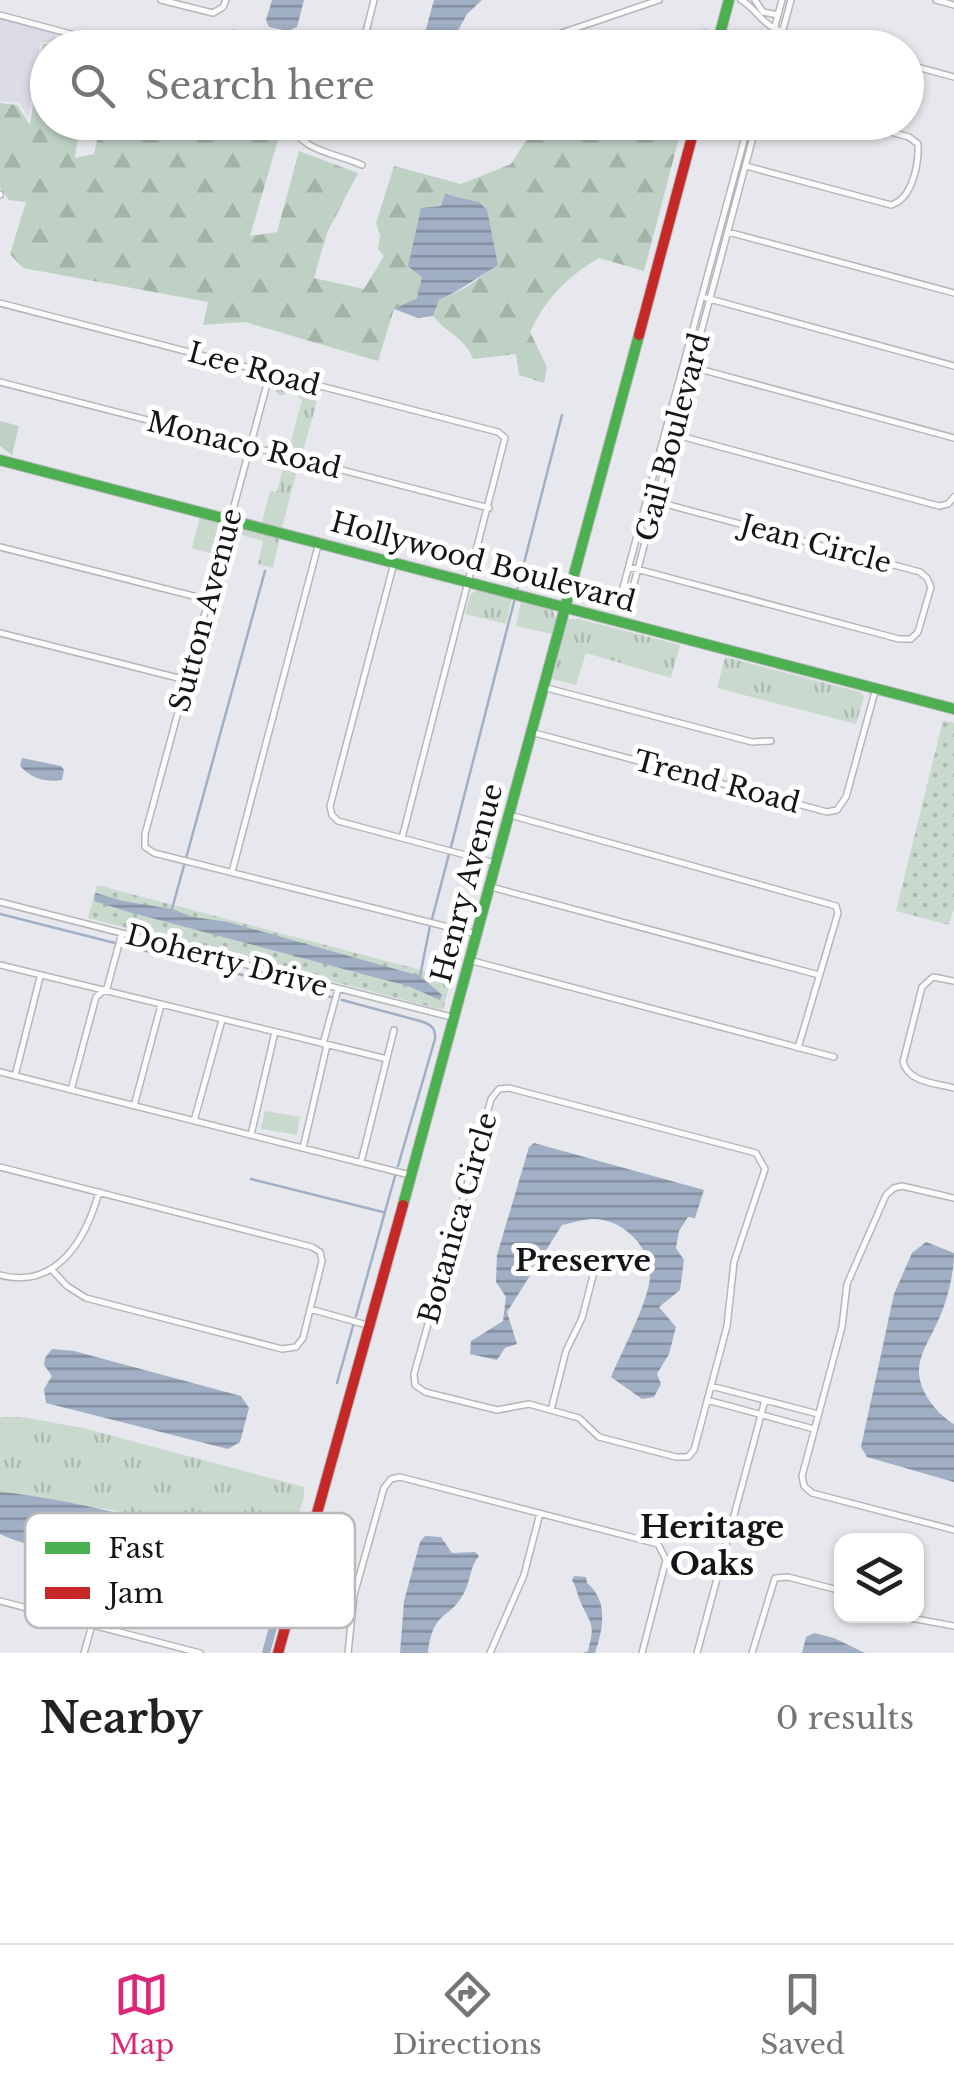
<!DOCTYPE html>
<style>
:root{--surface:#fff;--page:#f6f6f6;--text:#222;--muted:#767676;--line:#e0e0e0;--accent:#db2777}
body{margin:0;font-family:"Libre Baskerville",serif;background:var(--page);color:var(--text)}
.controls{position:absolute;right:30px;bottom:30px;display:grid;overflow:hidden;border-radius:20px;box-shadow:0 2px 8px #0004}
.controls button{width:90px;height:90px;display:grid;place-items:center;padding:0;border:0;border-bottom:2px solid var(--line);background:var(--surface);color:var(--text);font:50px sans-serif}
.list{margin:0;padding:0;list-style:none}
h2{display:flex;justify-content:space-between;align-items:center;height:130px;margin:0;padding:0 40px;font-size:42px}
h2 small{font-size:32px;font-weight:400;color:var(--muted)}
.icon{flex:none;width:55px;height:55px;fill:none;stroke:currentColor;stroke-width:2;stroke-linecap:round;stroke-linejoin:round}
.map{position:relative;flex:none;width:954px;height:1653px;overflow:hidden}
.search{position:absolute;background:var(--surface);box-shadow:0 2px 8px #0004;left:30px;right:30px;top:30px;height:110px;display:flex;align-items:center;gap:25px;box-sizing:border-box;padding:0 35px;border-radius:55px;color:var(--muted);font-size:38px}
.sheet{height:290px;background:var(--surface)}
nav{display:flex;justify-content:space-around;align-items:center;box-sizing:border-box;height:140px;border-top:2px solid var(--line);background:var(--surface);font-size:28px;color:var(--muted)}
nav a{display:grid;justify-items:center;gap:5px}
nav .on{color:var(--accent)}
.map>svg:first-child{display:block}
.built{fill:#dadbe5}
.grass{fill:url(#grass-tufts)}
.forest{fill:url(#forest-firs)}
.park{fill:url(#park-dots)}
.pitch{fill:#c9d9ce}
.water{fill:url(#water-rules)}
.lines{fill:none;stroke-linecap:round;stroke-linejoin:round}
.stream{stroke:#a1afc4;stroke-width:2.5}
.canal{stroke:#a1afc4;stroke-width:8}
.street-casing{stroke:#b6b6ba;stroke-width:8}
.fast-casing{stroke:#b6b6ba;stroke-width:12}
.jam-casing{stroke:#b6b6ba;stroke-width:12}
.street{stroke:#fbfcfc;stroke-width:5}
.fast{stroke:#4caf50;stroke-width:10}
.jam{stroke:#c62828;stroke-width:10}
.labels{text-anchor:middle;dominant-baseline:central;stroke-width:10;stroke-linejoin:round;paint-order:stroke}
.street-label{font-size:28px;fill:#141518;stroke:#fff}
.neighbourhood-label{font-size:30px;font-weight:bold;fill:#141518;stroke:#fff}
.quarter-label{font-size:32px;font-weight:bold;fill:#141518;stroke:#fff}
.key{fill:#fff;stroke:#b8b9ba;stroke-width:2.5}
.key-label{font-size:28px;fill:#141518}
</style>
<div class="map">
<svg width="954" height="1653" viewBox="0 0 954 1653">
<defs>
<pattern id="grass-tufts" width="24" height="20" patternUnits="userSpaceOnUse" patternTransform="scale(2.5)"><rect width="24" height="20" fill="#c9d9ce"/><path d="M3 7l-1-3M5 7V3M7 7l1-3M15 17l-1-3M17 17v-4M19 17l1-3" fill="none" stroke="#acb9b0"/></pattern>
<pattern id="forest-firs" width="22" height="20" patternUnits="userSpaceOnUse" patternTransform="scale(2.5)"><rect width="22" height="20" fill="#bfd1c5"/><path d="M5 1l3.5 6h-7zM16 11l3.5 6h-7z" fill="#a3b3a8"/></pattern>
<pattern id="park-dots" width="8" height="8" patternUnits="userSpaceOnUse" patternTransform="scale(2.5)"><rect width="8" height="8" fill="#c9d9ce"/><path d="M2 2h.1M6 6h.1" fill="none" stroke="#acb9b0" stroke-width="1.8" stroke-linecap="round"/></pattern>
<pattern id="water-rules" width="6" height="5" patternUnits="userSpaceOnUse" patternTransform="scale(2.5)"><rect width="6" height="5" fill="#a1afc4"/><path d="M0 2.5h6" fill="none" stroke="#828d9e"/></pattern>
</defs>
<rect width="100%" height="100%" fill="#e7e8ed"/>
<path class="built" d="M0 18 57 32 54 42 40 43 28 117 19 102 0 101Z"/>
<path class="grass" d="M275 380 320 390 302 455 288 452 302 400 294 391 280 396 271 383Z
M285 460 299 463 282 527 262 522 270 491 277 492Z
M200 516 218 521 223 526 216 555 192 548Z
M237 526 280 537 273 568 258 564 263 541 231 532Z
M477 590 512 598 506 624 465 614 470 595Z
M521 601 552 609 556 618 552 634 516 626Z
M568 619H579L680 645 671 678 586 653 576 685 552 679Z
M725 657 860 692 864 696 856 724 717 688Z
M0 1417H22L83 1428 304 1487V1497L273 1594 247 1596 213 1591 206 1582 210 1578 140 1520 118 1511 0 1492Z"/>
<path class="forest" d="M707 28 702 47H649Z
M233 29 304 46 303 47H219Z
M43 44 84 47 48 48V122L80 123 75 158 94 154 101 123H283L250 236 277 232 299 151 358 173 327 233 314 278 364 289 384 256 378 249 380 236 376 223 394 166 461 184 511 164 537 123H683L644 271 599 258C568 276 545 299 530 332L547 367 544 383 519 375 516 354 473 359C466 338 446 333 433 316L439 300 467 287 491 269 479 202 445 194 417 298 394 309 378 361 245 322 203 325 208 302 23 268 10 254 26 202 9 200 0 188V103L17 105 30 125Z
M0 421 19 426 12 455 0 446Z"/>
<path class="park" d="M943 720 954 723V908L949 925 896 911Z
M97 885 451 978 443 1010 88 918Z"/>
<path class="pitch" d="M265 1111 300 1117 297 1135 261 1129Z"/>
<path class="water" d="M272 0H304L297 27 288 31 269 27 266 20Z
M434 0H482L467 14 449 47H421Z
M445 194 479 202 487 210 498 265C478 277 461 290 439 300L433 316 418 318 394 309 417 298 422 277 408 266 421 208 441 206Z
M22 758 61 766 64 770 62 780C43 782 33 779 20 766Z
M96 893 123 901 172 909 193 917 228 922 420 976 442 995 440 1000 408 986 129 912 94 901Z
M534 1143 704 1190 695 1218 688 1217 679 1231 676 1248 684 1260 680 1290 659 1307 676 1327 669 1354 657 1374 661 1384 654 1397 642 1399 611 1377C621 1353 651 1297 650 1274 649 1245 622 1219 593 1219 583 1219 572 1223 562 1225L507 1312 517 1344 505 1348 497 1360 470 1354 471 1341 503 1321 506 1297 496 1282 497 1255 529 1147Z
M926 1242 954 1253C954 1275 947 1301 938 1321 931 1337 918 1355 919 1373 920 1393 938 1415 954 1424V1482L867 1457 861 1447 894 1294 912 1253Z
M52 1349 74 1351 241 1396 249 1408 240 1442 228 1449 46 1403 44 1389 52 1376 44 1365 45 1358Z
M0 1492C41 1495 179 1521 208 1547 222 1559 212 1577 202 1587 170 1582 139 1574 108 1563 100 1561 94 1555 86 1553 57 1546 29 1549 0 1534Z
M425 1536 441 1537 452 1553 475 1552 479 1556C469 1568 471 1580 464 1593 449 1621 433 1609 428 1653H400L404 1601 420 1542Z
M574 1576 586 1577 587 1583C609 1601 603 1629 595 1653H583L588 1651C595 1623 592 1627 581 1603 577 1595 577 1588 572 1580Z
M814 1633 834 1638 865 1653H802L806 1637Z"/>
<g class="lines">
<path class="stream" d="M451 847 562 415
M172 909 265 571
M0 914 115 943
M432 919 449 854
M122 945 331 997
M420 976 430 926
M342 1000 420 1021C430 1024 436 1027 435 1039L398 1166
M251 1179 383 1212
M356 1316 395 1176
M337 1383 353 1326"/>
<path class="canal" d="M266 1653 303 1516"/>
<defs>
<path id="street" d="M161 0 213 13 223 7 226 0
M741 0C753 6 759 19 772 27 792 38 822 41 844 48
M755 0 763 12 778 15
M936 0 954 5
M0 15 123 48
M362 48 374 0
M517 48 659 0
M769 48 782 0
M778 48 791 0
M906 64 954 77
M291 122C299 152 337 153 362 165
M417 122 465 132 484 122
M749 122 621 595 618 606 623 608 628 606 757 122
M746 166 891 205C912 199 919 165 918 144L909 137 855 122
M0 194V195
M728 232 954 293
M706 298 954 366
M0 303 498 432 505 438 402 838
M692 367 954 438
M270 373 145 834V847L154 853 476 934
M0 382 489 508
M673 434 939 506 948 504 954 497
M0 547 209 600
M394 563 330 806 332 815 338 821 495 863
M629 567 899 639H911L918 632 931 587 927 578 920 572 654 501
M0 633 186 680
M543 687 752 742 771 741
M531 732 827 812 837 810 846 797 876 688
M510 815 836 906 838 913 798 1048
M232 872 319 542
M491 887 819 975
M0 902 455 1018
M469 960 834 1057
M0 965 387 1059
M954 981 933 977 922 987 903 1062C909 1083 936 1083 954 1088
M323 1044 338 989
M0 1072 410 1175
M15 1076 40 977
M509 1088 756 1153 765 1169 734 1262 727 1326 694 1450 688 1457H676L599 1437 579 1418 529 1404 497 1410 425 1392 415 1385 414 1374 491 1099 499 1089Z
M71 1090 96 997 107 988 122 933
M134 1106 161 1005
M194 1121 222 1020
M251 1135 275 1032
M303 1148 327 1045
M361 1162 394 1030
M0 1167 312 1247 320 1252 322 1261 303 1338 296 1347 282 1349 86 1298 67 1286 52 1270
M954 1198 902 1186 894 1188 886 1195 847 1284 842 1327 802 1476 804 1486 812 1493 954 1530
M0 1275C57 1290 86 1239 99 1192
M310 1309 367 1325
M711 1386 818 1414
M707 1400 814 1429
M551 1410 566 1351 582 1318 593 1276
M0 1601 200 1653
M900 1616 954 1626
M84 1653 92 1625
M348 1653 354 1595 384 1488 391 1479 400 1477 658 1544 666 1560 642 1653
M490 1653 524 1575 540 1513
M697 1653 765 1400
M752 1653 775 1578 788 1577 842 1591"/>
<path id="fast" d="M716 48 729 0
M0 460 954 709
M403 1205 639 335"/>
<path id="jam" d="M639 335 696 122
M278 1653 403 1205"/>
</defs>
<use href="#street" class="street-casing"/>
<use href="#fast" class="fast-casing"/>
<use href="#jam" class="jam-casing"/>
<use href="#street" class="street"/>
<use href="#fast" class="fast"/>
<use href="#jam" class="jam"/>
</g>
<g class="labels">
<g class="street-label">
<text transform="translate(254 369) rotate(15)">Lee Road</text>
<text transform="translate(673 437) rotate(-75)">Gail Boulevard</text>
<text transform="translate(244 445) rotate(14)">Monaco Road</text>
<text transform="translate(816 544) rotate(15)">Jean Circle</text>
<text transform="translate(483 562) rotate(15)">Hollywood Boulevard</text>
<text transform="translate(206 610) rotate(-75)">Sutton Avenue</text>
<text transform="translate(717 782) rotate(15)">Trend Road</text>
<text transform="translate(467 883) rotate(-75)">Henry Avenue</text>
<text transform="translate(227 961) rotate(15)">Doherty Drive</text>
<text transform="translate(458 1218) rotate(-74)">Botanica Circle</text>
</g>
<g class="neighbourhood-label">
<text x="583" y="1260">Preserve</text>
</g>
<g class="quarter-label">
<text x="712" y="1527">Heritage<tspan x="712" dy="37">Oaks</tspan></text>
</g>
</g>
<rect x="25" y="1513" width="330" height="115" rx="15" class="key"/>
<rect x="45" y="1542" width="45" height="12" fill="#4caf50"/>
<rect x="45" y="1587" width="45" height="12" fill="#c62828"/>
<g class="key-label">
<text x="108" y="1558">Fast</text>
<text x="108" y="1603">Jam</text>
</g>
</svg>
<div class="controls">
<button><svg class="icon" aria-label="layers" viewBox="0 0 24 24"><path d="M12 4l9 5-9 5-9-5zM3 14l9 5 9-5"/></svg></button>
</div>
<div class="search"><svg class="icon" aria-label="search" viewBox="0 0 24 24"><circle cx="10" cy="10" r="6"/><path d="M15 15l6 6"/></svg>Search here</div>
</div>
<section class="sheet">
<h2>Nearby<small>0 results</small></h2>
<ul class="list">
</ul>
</section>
<nav>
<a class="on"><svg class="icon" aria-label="map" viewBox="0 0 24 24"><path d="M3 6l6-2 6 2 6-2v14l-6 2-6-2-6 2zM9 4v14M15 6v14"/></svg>Map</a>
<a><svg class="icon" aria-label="directions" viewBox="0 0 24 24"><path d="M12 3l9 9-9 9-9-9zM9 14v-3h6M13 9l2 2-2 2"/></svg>Directions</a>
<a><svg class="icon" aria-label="saved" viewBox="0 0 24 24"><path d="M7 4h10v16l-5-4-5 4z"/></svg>Saved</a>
</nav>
